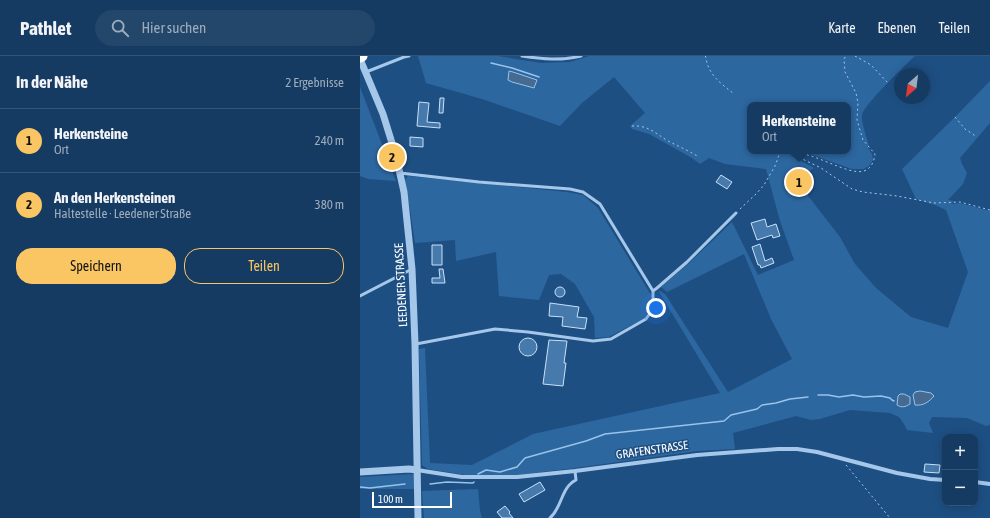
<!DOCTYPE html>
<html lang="de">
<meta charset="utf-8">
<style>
:root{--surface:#163b62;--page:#23466b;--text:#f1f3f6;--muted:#9eadbe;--line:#355577;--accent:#f9c663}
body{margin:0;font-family:"Asap Condensed",sans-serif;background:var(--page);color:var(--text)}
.controls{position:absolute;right:12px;bottom:12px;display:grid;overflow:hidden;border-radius:8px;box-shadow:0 2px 10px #0003}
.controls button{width:36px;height:36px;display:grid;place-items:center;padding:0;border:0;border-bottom:1px solid var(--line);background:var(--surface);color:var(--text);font:20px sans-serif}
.compass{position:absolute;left:534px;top:12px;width:36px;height:36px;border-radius:50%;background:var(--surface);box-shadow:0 2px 10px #0003;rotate:208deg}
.scale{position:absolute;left:12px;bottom:10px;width:80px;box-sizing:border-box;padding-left:4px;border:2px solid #fff;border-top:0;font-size:11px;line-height:14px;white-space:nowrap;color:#fff;-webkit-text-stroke:3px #1e4f83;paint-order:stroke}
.you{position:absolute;left:296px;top:252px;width:14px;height:14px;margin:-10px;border:3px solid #fff;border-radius:50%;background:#1a73e8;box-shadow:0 0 0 6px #1a73e833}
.badge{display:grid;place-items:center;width:26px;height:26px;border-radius:50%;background:var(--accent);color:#111;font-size:13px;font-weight:700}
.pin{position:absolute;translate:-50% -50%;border:2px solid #fff;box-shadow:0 1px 4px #0006}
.popup{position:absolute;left:387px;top:46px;width:104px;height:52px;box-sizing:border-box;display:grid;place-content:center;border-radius:8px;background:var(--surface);filter:drop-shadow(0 1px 3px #0005);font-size:13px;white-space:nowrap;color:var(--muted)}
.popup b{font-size:15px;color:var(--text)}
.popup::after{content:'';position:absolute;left:50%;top:100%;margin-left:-8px;border:8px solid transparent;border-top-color:var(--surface)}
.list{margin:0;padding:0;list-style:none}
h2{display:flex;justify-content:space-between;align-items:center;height:52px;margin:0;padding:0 16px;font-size:17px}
h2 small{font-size:13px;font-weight:400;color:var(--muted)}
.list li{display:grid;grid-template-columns:26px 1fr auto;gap:12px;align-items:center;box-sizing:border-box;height:64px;padding:0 16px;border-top:1px solid var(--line)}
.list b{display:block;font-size:15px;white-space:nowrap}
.list p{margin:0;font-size:13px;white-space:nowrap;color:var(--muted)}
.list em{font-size:13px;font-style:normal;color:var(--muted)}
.actions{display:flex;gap:8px;padding:12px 16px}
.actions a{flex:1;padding:9px 0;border:1px solid var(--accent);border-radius:16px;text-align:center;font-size:14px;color:var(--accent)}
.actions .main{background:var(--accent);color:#111}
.icon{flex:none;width:22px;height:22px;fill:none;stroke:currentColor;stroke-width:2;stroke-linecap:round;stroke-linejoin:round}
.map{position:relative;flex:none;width:630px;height:462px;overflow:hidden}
header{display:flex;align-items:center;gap:24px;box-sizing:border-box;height:56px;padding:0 20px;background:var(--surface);border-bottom:1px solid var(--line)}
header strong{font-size:19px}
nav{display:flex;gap:22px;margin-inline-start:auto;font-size:14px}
.search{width:280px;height:36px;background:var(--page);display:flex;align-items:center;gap:10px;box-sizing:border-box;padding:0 14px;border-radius:22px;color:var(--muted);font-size:15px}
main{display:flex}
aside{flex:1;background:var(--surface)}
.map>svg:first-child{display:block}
.green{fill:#2d67a0}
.water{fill:#466a90;stroke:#98c3eb}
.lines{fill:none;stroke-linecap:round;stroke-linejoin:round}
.stream{stroke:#98c3eb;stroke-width:1.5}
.building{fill:#4679ac;stroke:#c9e0f7}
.path{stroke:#a5c7ea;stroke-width:1;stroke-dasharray:2 3;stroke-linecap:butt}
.service{stroke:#a5c7ea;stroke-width:3}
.minor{stroke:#a5c7ea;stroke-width:4}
.tertiary{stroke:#a5c7ea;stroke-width:7}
.motorway{stroke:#fff;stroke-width:11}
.labels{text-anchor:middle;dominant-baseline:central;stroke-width:3;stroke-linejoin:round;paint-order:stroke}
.street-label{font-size:12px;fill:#fff;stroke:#1e4f83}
</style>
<header>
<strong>Pathlet</strong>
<div class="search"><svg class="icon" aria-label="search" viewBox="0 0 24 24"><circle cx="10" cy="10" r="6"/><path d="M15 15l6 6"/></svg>Hier suchen</div>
<nav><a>Karte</a><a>Ebenen</a><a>Teilen</a></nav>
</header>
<main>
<aside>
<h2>In der Nähe<small>2 Ergebnisse</small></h2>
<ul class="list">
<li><span class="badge">1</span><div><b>Herkensteine</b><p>Ort</p></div><em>240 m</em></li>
<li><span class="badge">2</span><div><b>An den Herkensteinen</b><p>Haltestelle · Leedener Straße</p></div><em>380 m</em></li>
</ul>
<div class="actions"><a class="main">Speichern</a><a>Teilen</a></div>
</aside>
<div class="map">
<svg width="630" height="462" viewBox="0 0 630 462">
<rect width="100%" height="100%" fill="#1e4f83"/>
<path class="green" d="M58 0H138L181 7 210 6 229 0H555C545 9 504 49 502 59 501 67 507 81 509 90L508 92 512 98 513 104 509 110 503 113H492L441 95H488V49H390V95H429L430 99 454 112 435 123 480 181 495 208 516 232 551 261 588 272 608 216 586 154 575 149 556 143 542 113 595 61 630 25V67L600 102 602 108 607 117 603 128 588 144 594 145 591 148 600 147 630 155V369L626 370 607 362 572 361 569 367 573 377 547 374 544 368 539 361 530 357 490 354 460 363 451 364 436 360 373 377 375 393 337 395 215 412 158 419H106L68 413 62 409 59 293 65 292 70 407 112 409 173 378 360 337 298 234 305 238 368 336 432 303 411 263 384 198 307 236 301 231 329 207 372 166 398 219 434 204 420 165 406 113 365 108 349 102 340 108 332 102 289 78 272 73 270 70 285 57 254 21 222 47 200 70 122 43 66 27Z
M0 31 36 125 8 123 0 120Z
M48 120 207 136 223 139 238 152 291 239V251L285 262 249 281 235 282 234 261 215 228 201 218 189 219 179 244 139 240 136 196 96 205 95 184 55 187 50 153 45 124Z
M54 418V433H0V421Z
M118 433 120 455 122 462H64L62 435Z"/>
<path class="water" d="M149 15 153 16 177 24 174 32 152 26 148 24Z
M560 335 571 337 574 340C569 346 563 350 555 349L553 339 555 336Z
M540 338H544L550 341V348C545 351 542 352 537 349L538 340Z"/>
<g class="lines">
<path class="stream" d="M131 7 152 12 179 21
M458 339H468L479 341 493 339 504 341 521 340 530 342 532 344 534 345
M118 418 126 414 140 416 157 411 165 402 226 385 245 378 364 365 371 359 397 353 402 349 416 347 430 343 448 341
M70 428 87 426 113 427 114 426
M0 431 10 432 45 428"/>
</g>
<path class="building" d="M80 42H84L83 57H79Z
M59 46 69 47 67 66 80 67V72L57 70Z
M50 81 63 82V91L50 90Z
M361 119 372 126 367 133 356 126Z
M405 163 407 171 416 168 420 180 413 182 412 179 397 184 391 167Z
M400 188 405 205 412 202 414 207 401 212 400 209H398L392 191Z
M72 189H82V209H72Z
M79 213H83L85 227H72V222H80Z
M195 236a5 5 0 1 1 10 0a5 5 0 1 1-10 0Z
M190 247 219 251 217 261 227 262 225 273 202 270 203 261 189 260Z
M159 291a9 9 0 1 1 18 0a9 9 0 1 1-18 0Z
M189 284 207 285 204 307H206L203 330 183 328Z
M565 408 580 409 579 417 564 416Z
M180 426 185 434 164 446 159 438Z
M145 450 150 456 149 457 153 462H142L137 456Z"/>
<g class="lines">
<path class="path" d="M345 0 346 1C347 17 361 28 373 37
M495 0 511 9 528 27
M595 61 605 73 617 81
M272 70C288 69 295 77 308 85 318 90 329 95 339 101
M432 97C453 95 488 120 504 115 512 112 514 105 515 98L503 84 497 64 498 47 496 37 485 16 484 3 486 0
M380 153 397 137 404 129 415 110 419 99 422 96 430 97 461 112 492 133 503 136 537 140 574 147 600 146 630 154
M486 409 530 462"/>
<path class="service" d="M162 0C182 3 201 5 221 0
M6 16 44 1 49 0
M40 117 119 126 210 133 223 136 240 148 293 235V253L286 263 251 283 233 285 168 276 135 273 56 288
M293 235 297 232 327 206 376 157
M0 240 52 213
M190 462C202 452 201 431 216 424L215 415"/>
<path class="minor" d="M57 414 102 421H157L215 415 337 399 418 393H437L457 396 537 417 570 423 585 424
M615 426 630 428"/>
<path class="tertiary" d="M0 3 23 58 36 100 44 136 52 213 55 288 58 462
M0 416 49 413 57 414"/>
<path class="motorway" d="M0 1 2 0"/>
</g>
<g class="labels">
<g class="street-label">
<text transform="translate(41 229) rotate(-93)">LEEDENER STRASSE</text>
<text transform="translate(292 394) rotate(-8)">GRAFENSTRASSE</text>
</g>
</g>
</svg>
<div class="controls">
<button>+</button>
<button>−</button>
</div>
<svg class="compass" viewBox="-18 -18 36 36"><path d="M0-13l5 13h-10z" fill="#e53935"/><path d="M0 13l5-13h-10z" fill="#9eadbe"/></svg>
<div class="scale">100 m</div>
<div class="you"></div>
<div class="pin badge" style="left:439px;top:126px">1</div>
<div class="popup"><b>Herkensteine</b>Ort</div>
<div class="pin badge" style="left:32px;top:101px">2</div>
</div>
</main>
